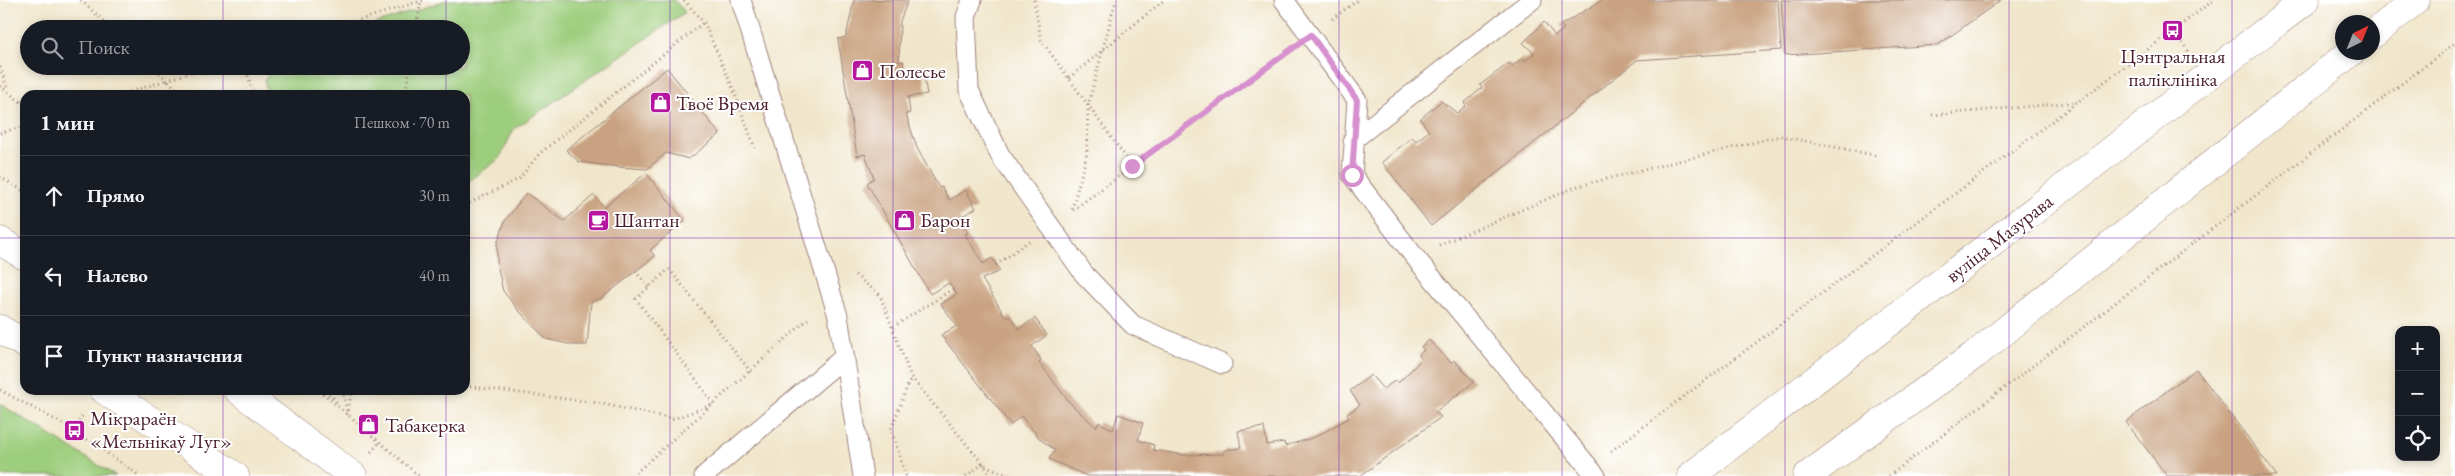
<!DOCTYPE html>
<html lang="ru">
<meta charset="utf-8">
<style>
:root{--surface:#171b24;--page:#242831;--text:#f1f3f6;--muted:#9ea1a6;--line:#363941}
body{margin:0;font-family:"EB Garamond",serif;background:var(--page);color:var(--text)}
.controls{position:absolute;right:15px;bottom:15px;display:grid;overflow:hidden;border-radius:10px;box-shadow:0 2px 8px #0003}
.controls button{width:45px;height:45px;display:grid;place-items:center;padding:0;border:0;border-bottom:1px solid var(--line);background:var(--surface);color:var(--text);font:25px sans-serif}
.compass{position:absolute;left:2335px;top:15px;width:45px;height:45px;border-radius:50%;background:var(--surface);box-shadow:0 2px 8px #0003;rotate:43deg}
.stop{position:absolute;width:15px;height:15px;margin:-11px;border:4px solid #d690ce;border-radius:50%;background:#fff}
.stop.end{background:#d690ce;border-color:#fff;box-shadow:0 1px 5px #0008}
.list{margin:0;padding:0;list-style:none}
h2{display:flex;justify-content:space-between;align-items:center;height:65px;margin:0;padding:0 20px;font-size:21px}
h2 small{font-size:16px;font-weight:400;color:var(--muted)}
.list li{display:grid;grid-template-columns:32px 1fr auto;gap:15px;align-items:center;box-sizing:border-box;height:80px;padding:0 20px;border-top:1px solid var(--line)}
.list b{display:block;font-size:19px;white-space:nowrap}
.list em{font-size:16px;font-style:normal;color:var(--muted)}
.icon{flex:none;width:28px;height:28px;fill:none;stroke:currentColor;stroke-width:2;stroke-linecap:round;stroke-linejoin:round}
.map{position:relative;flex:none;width:2455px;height:476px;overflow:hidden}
.search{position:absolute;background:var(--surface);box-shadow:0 2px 8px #0003;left:20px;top:20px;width:450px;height:55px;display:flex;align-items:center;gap:12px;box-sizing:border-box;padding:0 18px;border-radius:28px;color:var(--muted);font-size:19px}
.panel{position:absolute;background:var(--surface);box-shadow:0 2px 8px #0003;left:20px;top:90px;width:450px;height:305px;border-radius:15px}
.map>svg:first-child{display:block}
.green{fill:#9dce7d;stroke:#747654}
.building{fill:#c9a381}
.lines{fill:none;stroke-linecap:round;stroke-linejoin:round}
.service-casing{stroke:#9d827b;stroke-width:21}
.secondary-casing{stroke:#9d827b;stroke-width:29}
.primary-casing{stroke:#9d827b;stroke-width:29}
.path{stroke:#9d827b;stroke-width:3;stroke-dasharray:1 4;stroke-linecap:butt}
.service{stroke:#fff;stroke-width:19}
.secondary{stroke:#fff;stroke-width:28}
.primary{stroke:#fff;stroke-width:28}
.route{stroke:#d690ce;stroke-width:6}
.grid{fill:none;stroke:#7b2cbf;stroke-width:1;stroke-opacity:0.55}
.labels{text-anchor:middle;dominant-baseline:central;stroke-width:4;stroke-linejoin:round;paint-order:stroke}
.poi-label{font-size:20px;fill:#4a1f2b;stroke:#fff;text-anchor:start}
.street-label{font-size:20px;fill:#4a1f2b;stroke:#fff}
</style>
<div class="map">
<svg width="2455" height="476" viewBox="0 0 2455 476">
<rect width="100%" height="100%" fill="#fff"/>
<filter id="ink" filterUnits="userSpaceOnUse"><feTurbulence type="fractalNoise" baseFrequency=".02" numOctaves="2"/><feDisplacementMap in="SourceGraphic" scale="10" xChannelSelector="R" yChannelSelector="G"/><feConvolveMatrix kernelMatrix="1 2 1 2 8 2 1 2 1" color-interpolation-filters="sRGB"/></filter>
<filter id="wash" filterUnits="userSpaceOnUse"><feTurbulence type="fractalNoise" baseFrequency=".0096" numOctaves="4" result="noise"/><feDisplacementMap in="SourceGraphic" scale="20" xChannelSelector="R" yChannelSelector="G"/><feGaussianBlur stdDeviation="1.12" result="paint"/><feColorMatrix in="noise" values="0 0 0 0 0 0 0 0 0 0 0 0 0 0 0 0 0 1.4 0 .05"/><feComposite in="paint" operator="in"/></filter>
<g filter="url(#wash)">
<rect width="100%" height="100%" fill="#f0e6cb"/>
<path class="green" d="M447 0H674L685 12 514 129 499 159 465 184V95H268L264 80 274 66H461V29H359Z
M0 404 116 476H0Z"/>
<g id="blocks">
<path class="building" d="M854 0H908L900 21 899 62 903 61 905 76 923 73 927 94 908 97 910 113 906 114 917 148 939 188 942 187 949 200 966 190 976 208 959 218 968 233 965 234 983 264 992 258 1000 271 982 279 1006 318 1010 316 1019 329 1035 318 1047 335 1032 346 1041 360 1039 362 1070 403 1096 427 1099 422 1113 430 1118 414 1143 423 1138 440 1154 445 1153 450 1184 455 1224 454V450L1241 448 1238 431 1264 427 1267 445 1284 442 1285 446 1315 437 1349 418 1347 414 1360 405 1350 391 1371 375 1383 389 1396 380 1398 383 1422 359 1419 355 1424 350 1421 347 1429 340 1451 363 1454 360 1474 382 1435 412 1441 417 1360 476H1087L1049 459 1055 450 1041 440 1021 416 1011 425 941 335 957 326 941 304 957 294 949 283 930 294 867 183 874 178 865 154 857 156 838 39 846 37Z
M1602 0H1778L1781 50 1637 60 1431 226 1382 162 1412 137 1416 141 1429 131 1420 119 1441 101 1457 113 1466 106 1464 103 1482 88 1480 85 1509 63 1512 66 1523 58 1525 61 1534 53 1523 43 1544 22 1555 36 1564 29 1561 25Z
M1781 0H2001L1938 45 1785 55Z
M667 68 720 134 689 159 666 153 647 169 619 167 579 162 566 150Z
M646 173 685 221 650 250 655 256 602 298 591 302 587 345H573L546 339 519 311 503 291 497 264V244L505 221 526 193 564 221 594 195 604 207Z
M2196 369 2277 476H2167L2126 422Z"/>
</g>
</g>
<g filter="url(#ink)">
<use href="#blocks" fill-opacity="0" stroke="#9d827b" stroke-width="1"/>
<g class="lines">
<defs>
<path id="service" d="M741 0 838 316 863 476
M972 0 966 17 969 90 1000 155 1084 274 1133 325 1222 364
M1284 0 1357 100 1352 175 1414 256 1596 476
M1353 140 1532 0
M704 476 843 358"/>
<path id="secondary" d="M2372 35 2416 0
M1691 476 2306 0
M1807 476 1976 354 2351 52"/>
<path id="primary" d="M0 241 25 256
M0 329 25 344
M104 390 235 476
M238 390 353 476"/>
</defs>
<use href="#service" class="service-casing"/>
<use href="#secondary" class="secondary-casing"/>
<use href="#primary" class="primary-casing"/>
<path class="path" d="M81 0 112 29
M684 0 704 23 732 86 755 148
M1034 0 1041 40 1132 166
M1332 19 1358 0
M331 29 424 0
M416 29 421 1
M2173 30 2189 52
M152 66 167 80 210 66
M245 66 254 95
M0 67 8 90
M1069 78 1164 0
M0 86 25 105
M121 95 167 80 183 95
M405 95 410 66
M1932 115 2077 102
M0 133 25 126
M0 177 25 192
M465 205 519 179 539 154 703 23
M1072 209 1087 154 1088 105 1116 0
M1073 210 1289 51
M1439 245 1578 186 1780 136 1879 156
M996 265 1029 241
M635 271 649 287
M855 275 880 295 911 377 983 464 1009 476
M893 327 953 289
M465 386 598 403 673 419 714 404 636 299 669 269 751 372
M0 390 74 430 140 476
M319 390 419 476
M326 390 339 405
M343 390 347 412
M347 415 352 390
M74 430 84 413
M1611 451 2214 0
M371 452 379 443
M632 476 808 319
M906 476 891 429 911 377
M966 476 983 464 992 476
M1889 476 2455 43"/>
<use href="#service" class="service"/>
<use href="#secondary" class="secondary"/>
<use href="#primary" class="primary"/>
</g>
</g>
<g class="lines" filter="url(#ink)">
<path class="route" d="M1132 166 1311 35 1357 100 1352 175"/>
</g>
<path class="grid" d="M223 0V29M446 0V29M670 0V476M893 0V476M1116 0V476M1339 0V476M1562 0V476M1785 0V476M2009 0V476M2232 0V476M223 66V95M446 66V95M0 238H25M465 238H2455M223 390V476M446 390V476"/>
<defs>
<symbol id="bus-square" viewBox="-11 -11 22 22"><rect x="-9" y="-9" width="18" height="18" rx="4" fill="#b5179e" stroke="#fff"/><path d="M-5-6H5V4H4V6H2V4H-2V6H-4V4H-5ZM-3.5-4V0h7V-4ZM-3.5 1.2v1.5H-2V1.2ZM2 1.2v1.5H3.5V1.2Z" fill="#fff"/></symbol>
<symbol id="shop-square" viewBox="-11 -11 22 22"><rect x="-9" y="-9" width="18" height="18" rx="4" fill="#b5179e" stroke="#fff"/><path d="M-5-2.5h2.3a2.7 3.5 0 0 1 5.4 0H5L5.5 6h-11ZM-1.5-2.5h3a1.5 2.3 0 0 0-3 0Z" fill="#fff"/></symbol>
<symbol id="cafe-square" viewBox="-11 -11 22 22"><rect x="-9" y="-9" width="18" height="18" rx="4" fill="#b5179e" stroke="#fff"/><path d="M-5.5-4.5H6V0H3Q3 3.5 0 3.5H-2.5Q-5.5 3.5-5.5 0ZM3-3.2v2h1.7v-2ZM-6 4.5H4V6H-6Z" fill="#fff"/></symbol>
</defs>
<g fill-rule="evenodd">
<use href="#bus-square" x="2160" y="18" width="25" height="25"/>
<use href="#shop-square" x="850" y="58" width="25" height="25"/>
<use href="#shop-square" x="648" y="90" width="25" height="25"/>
<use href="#cafe-square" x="586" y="208" width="25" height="25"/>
<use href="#shop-square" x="892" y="208" width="25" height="25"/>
<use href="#shop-square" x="356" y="412" width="25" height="25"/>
<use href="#bus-square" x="62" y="418" width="25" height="25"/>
</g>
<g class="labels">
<g class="poi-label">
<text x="2173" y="56" text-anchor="middle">Цэнтральная<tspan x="2173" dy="23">паліклініка</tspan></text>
<text x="879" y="71">Полесье</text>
<text x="676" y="103">Твоё Время</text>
<text x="614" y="220">Шантан</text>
<text x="920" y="220">Барон</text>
<text x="90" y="418">Мікрараён<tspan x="90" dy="23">«Мельнікаў Луг»</tspan></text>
<text x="385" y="425">Табакерка</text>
</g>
<g class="street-label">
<text transform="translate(1999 238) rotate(-38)">вуліца Мазурава</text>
</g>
</g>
</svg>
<div class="controls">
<button>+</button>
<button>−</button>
<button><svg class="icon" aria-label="locate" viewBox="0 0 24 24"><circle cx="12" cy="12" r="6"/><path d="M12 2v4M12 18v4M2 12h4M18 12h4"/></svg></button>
</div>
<svg class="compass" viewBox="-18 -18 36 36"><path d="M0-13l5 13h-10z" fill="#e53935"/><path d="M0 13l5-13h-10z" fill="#9ea1a6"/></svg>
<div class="stop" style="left:1352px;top:175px"></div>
<div class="stop end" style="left:1132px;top:166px"></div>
<div class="search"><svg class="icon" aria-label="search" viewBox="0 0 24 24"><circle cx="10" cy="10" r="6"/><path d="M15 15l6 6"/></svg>Поиск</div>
<section class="panel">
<h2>1 мин<small>Пешком · 70 m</small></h2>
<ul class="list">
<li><svg class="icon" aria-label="ahead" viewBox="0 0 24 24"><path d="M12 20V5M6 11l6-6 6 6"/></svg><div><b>Прямо</b></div><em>30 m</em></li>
<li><svg class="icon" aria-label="left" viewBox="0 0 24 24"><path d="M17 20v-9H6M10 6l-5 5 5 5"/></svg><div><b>Налево</b></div><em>40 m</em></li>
<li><svg class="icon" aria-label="arrive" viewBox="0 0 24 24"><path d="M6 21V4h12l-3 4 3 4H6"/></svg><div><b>Пункт назначения</b></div></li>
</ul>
</section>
</div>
